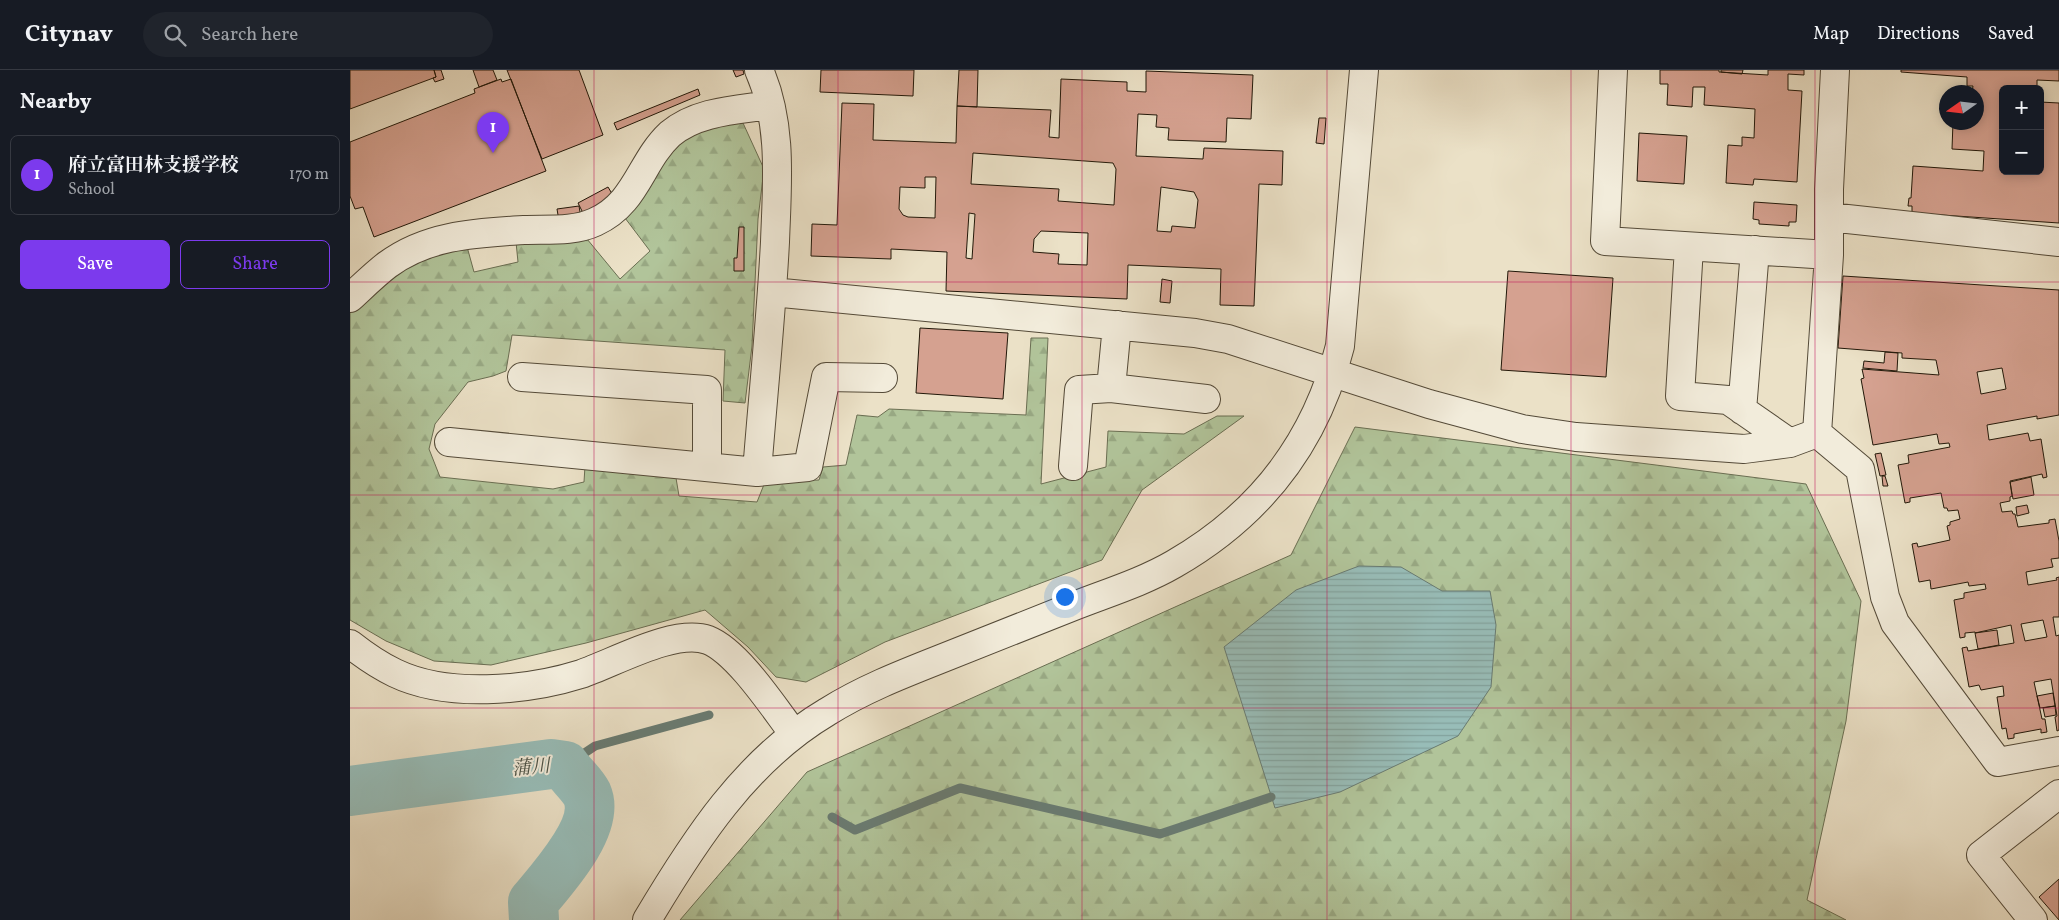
<!DOCTYPE html>
<meta charset="utf-8">
<style>
:root{--surface:#171b24;--page:#20242c;--text:#f1f3f6;--muted:#9ea1a6;--line:#363941;--accent:#7c3aed}
body{margin:0;font-family:Vollkorn,"Noto Serif JP",serif;background:var(--page);color:var(--text)}
.controls{position:absolute;right:15px;top:15px;display:grid;overflow:hidden;border-radius:8px;box-shadow:0 2px 12px #0003}
.controls button{width:45px;height:45px;display:grid;place-items:center;padding:0;border:0;border-bottom:1px solid var(--line);background:var(--surface);color:var(--text);font:25px sans-serif}
.compass{position:absolute;left:1589px;top:15px;width:45px;height:45px;border-radius:50%;background:var(--surface);box-shadow:0 2px 12px #0003;rotate:256deg}
.you{position:absolute;left:714px;top:526px;width:18px;height:18px;margin:-12px;border:4px solid #fff;border-radius:50%;background:#1a73e8;box-shadow:0 0 0 8px #1a73e833}
.badge{display:grid;place-items:center;width:32px;height:32px;border-radius:50%;background:var(--accent);color:#fff;font-size:16px;font-weight:700}
.pin{position:absolute;translate:-50% -41px;filter:drop-shadow(0 1px 2px #0008)}
.pin::after{content:'';position:absolute;top:26px;width:18px;height:15px;background:inherit;clip-path:polygon(0 0,100% 0,50% 100%)}
.list{margin:0;padding:0;list-style:none}
h2{display:flex;justify-content:space-between;align-items:center;height:65px;margin:0;padding:0 20px;font-size:21px}
h2 small{font-size:16px;font-weight:400;color:var(--muted)}
.list li{display:grid;grid-template-columns:32px 1fr auto;gap:15px;align-items:center;box-sizing:border-box;height:80px;margin:0 10px 10px;padding:0 10px;border:1px solid var(--line);border-radius:8px}
.list b{display:block;font-size:19px;white-space:nowrap}
.list p{margin:0;font-size:16px;white-space:nowrap;color:var(--muted)}
.list em{font-size:16px;font-style:normal;color:var(--muted)}
.actions{display:flex;gap:10px;padding:15px 20px}
.actions a{flex:1;padding:11px 0;border:1px solid var(--accent);border-radius:8px;text-align:center;font-size:18px;color:var(--accent)}
.actions .main{background:var(--accent);color:#fff}
.icon{flex:none;width:28px;height:28px;fill:none;stroke:currentColor;stroke-width:2;stroke-linecap:round;stroke-linejoin:round}
.map{position:relative;flex:none;width:1709px;height:850px;overflow:hidden}
header{display:flex;align-items:center;gap:30px;box-sizing:border-box;height:70px;padding:0 25px;background:var(--surface);border-bottom:1px solid var(--line)}
header strong{font-size:24px}
nav{display:flex;gap:28px;margin-inline-start:auto;font-size:18px}
.search{width:350px;height:45px;background:var(--page);display:flex;align-items:center;gap:12px;box-sizing:border-box;padding:0 18px;border-radius:28px;color:var(--muted);font-size:19px}
main{display:flex}
aside{flex:1;background:var(--surface)}
.map>svg:first-child{display:block}
.forest{fill:url(#forest-firs);stroke:#6a6e52}
.water{fill:url(#water-rules);stroke:#697b72}
.lines{fill:none;stroke-linecap:round;stroke-linejoin:round}
.stream{stroke:#697b72;stroke-width:9}
.river{stroke:#98bdb8;stroke-width:50}
.building{fill:#d5a190;stroke:#221809;fill-rule:evenodd}
.minor-casing{stroke:#544a38;stroke-width:30}
.minor{stroke:#f2ecdb;stroke-width:28}
.grid{fill:none;stroke:#c2185b;stroke-width:1;stroke-opacity:0.55}
.labels{text-anchor:middle;dominant-baseline:central;stroke-width:4;stroke-linejoin:round;paint-order:stroke}
.water-label{font-size:19px;font-style:italic;fill:#4b5246;stroke:#f2ecdb}
</style>
<header>
<strong>Citynav</strong>
<div class="search"><svg class="icon" aria-label="search" viewBox="0 0 24 24"><circle cx="10" cy="10" r="6"/><path d="M15 15l6 6"/></svg>Search here</div>
<nav><a>Map</a><a>Directions</a><a>Saved</a></nav>
</header>
<main>
<aside>
<h2>Nearby<small></small></h2>
<ul class="list">
<li><span class="badge">1</span><div><b>府立富田林支援学校</b><p>School</p></div><em>170 m</em></li>
</ul>
<div class="actions"><a class="main">Save</a><a>Share</a></div>
</aside>
<div class="map">
<svg width="1709" height="850" viewBox="0 0 1709 850">
<defs>
<pattern id="forest-firs" width="22" height="20" patternUnits="userSpaceOnUse" patternTransform="scale(1.25)"><rect width="22" height="20" fill="#b1c49a"/><path d="M5 1l3.5 6h-7zM16 11l3.5 6h-7z" fill="#98a883"/></pattern>
<pattern id="water-rules" width="6" height="5" patternUnits="userSpaceOnUse" patternTransform="scale(1.25)"><rect width="6" height="5" fill="#98bdb8"/><path d="M0 2.5h6" fill="none" stroke="#83a29d"/></pattern>
</defs>
<rect width="100%" height="100%" fill="#ebe1c7"/>
<filter id="stains"><feTurbulence type="fractalNoise" baseFrequency=".004" numOctaves="4"/><feColorMatrix values="0 0 0 0 .2 0 0 0 0 .09 0 0 0 0 .02 0 0 0 .5 -.17"/></filter>
<radialGradient id="worn" r=".72"><stop offset=".6" stop-color="#630" stop-opacity="0"/><stop offset="1" stop-color="#630" stop-opacity=".3"/></radialGradient>
<path class="forest" d="M369 52 393 53 414 99 408 149 402 276 395 333 373 331 375 280 162 265 156 301 143 306 118 312 85 354 79 379 90 407 203 419 234 412 235 396 325 402 329 426 407 432 415 412 469 410 473 397 496 395 507 345 528 347 539 339 676 345 681 268H698L691 414 756 397 758 361 834 364 867 346H894L792 420 752 490 535 572 456 612 426 607 398 577 355 540 236 573 141 595 84 591 36 571 0 550V239L70 186 116 173 124 202 168 192 166 172 237 169 270 209 300 181 272 144 337 61Z
M1005 357 1456 414 1511 531 1496 651 1457 830 1496 850H330L457 702 941 485Z"/>
<path class="water" d="M1009 496 1051 497 1092 521H1140L1146 555 1141 617 1108 666 990 722 925 738 874 577 946 520Z"/>
<g class="lines">
<path class="stream" d="M215 696 245 676 359 645
M482 747 505 760 610 718 810 764 921 727"/>
<path class="river" d="M0 721 201 694 215 696C221 705 232 714 237 724 251 756 202 809 183 832L184 850"/>
</g>
<path class="building" d="M0 0H84L86 7 0 39Z
M84 0H91L94 9 85 12 83 8 86 7Z
M123 0H143L147 10 129 17Z
M157 0H229L253 65 192 89Z
M383 0H393L394 4 386 7Z
M471 0H564L563 26 470 22Z
M609 0H628L627 37 607 36Z
M1310 0H1369V2L1418 5V0H1454V5L1438 4V20L1452 21 1447 112 1404 109 1403 115 1376 113 1378 75 1392 76V67L1404 68 1405 39 1354 35 1355 17H1343L1342 37 1317 35 1318 14H1310Z
M1371 0H1393L1392 4 1371 2Z
M1551 0H1709V11L1687 10V19H1653V101H1690V32L1709 33V153L1562 143V136H1558L1559 128H1561L1563 96 1633 101 1634 81 1602 79 1603 52H1626V22H1622L1623 16H1617V7L1551 2Z
M796 1 903 5 901 49 877 48 876 72 818 70 819 58 806 57 807 45 788 44 786 86 853 89 854 78 933 81 932 115 909 114 904 236 870 235 871 199 778 195 777 229 596 221 597 182 541 179V189L461 186 462 154 487 155 492 33 524 34 523 70 606 73 607 36 701 40 699 67 709 68 711 9 777 12V21L796 22ZM623 83 763 93 766 99 764 135 708 131 709 119 621 114ZM575 107H586L585 148 558 147 553 145 549 139 550 117 575 118ZM811 117 844 122 848 130 845 158 822 156 821 162 807 161ZM619 143 625 144 622 189 616 188ZM691 161 738 163 737 195 708 194 709 184 683 182 684 169Z
M151 9 152 12 161 9 196 101 24 167 13 137 5 139 0 126V72L125 23 124 19Z
M348 19 350 25 267 60 264 53Z
M969 48H976L974 74 966 73Z
M1289 63 1337 66 1334 114 1287 111Z
M258 117 264 127 233 143 228 133Z
M1404 132 1447 135 1446 152H1439V156L1409 154V150L1403 149Z
M229 136 231 148 209 151 207 139Z
M389 157H394V201H384V188H387Z
M1158 201 1263 208 1256 307 1151 300Z
M1493 206 1709 220V345L1687 349V346L1637 355 1639 370 1678 363 1680 371 1691 369 1697 407 1693 408 1692 404 1660 411 1662 426 1660 427V431L1650 433 1652 442 1662 441 1663 444H1665L1668 457 1699 453V450L1705 449 1709 471V488L1701 489 1703 497 1676 502 1678 515 1707 510 1706 508 1709 507V547H1703L1706 566 1709 565V660L1707 661 1705 647 1707 646 1701 609 1684 612 1692 649H1695L1697 662 1691 663V659L1664 664V668L1658 669 1656 658 1652 659 1647 627 1654 626 1653 616 1631 620 1629 615 1619 617 1612 578 1617 577 1618 581 1664 573 1661 555 1625 563V562L1615 563V567L1610 568 1604 530 1614 528V523L1636 519 1635 514 1619 516 1618 512 1581 519 1580 510 1569 512 1562 474 1567 473 1568 477 1600 470 1597 456 1600 455V452L1610 449 1608 440 1598 441 1597 438H1594L1591 423 1560 428V432L1555 433 1548 395 1559 393 1558 385 1600 377 1599 373 1589 374 1587 364 1523 375 1511 309 1514 308 1512 299 1589 305 1586 290 1552 288V283L1488 278ZM1652 298 1656 319 1631 324 1627 302ZM1693 550 1697 567 1675 571 1671 554Z
M812 209 822 211 820 233 810 232Z
M570 258 658 263 653 329 566 323Z
M1535 282 1548 283 1547 301 1513 298 1514 291 1534 293Z
M1531 383 1536 405 1530 406 1525 384Z
M1532 406H1535L1538 416H1533Z
M1681 407 1684 425 1663 429 1660 412Z
M1677 435 1679 443 1667 446 1666 437Z
M1647 560 1649 575 1628 579 1625 563Z
M1703 623 1705 636 1690 638 1687 626Z
M1705 636 1706 645 1695 647 1693 638Z
M1709 809V850L1689 827Z"/>
<g class="lines">
<defs>
<path id="minor" d="M1263 0 1255 171 1479 185
M1479 147 1709 172
M1339 177 1330 326 1378 330 1440 373
M422 222 845 263 878 269 1079 334 1172 359 1226 367 1394 379 1440 373 1467 363
M0 228C12 217 24 205 37 195 77 165 125 163 174 160 196 159 224 162 245 152 287 133 290 92 320 64 347 41 387 40 420 35
M172 307 357 320V397
M761 318 767 255
M1392 340 1405 180
M1467 363 1510 399 1535 527 1545 553 1648 692 1709 681
M1467 363 1479 185V119L1485 0
M99 372 407 402C413 325 421 249 425 172 427 114 433 54 409 0
M723 396 729 320 761 318 856 329
M407 402 458 397 476 307 533 308
M0 574C14 585 28 595 45 603 97 628 177 621 231 604 264 593 324 558 358 570 388 582 424 638 444 664
M297 850C344 771 396 690 477 642 512 620 550 605 588 590 634 572 679 554 724 536 757 523 793 512 824 494 911 444 966 372 990 276L1014 0
M1683 850 1631 785 1709 724"/>
</defs>
<use href="#minor" class="minor-casing"/>
<use href="#minor" class="minor"/>
</g>
<path class="grid" d="M244 0V850M488 0V850M732 0V850M977 0V850M1221 0V850M1465 0V850M0 212H1709M0 425H1709M0 638H1709"/>
<g class="labels">
<g class="water-label">
<text transform="translate(181 698) rotate(-5)">蒲川</text>
</g>
</g>
<rect width="100%" height="100%" filter="url(#stains)"/>
<rect width="100%" height="100%" fill="url(#worn)"/>
</svg>
<div class="controls">
<button>+</button>
<button>−</button>
</div>
<svg class="compass" viewBox="-18 -18 36 36"><path d="M0-13l5 13h-10z" fill="#e53935"/><path d="M0 13l5-13h-10z" fill="#9ea1a6"/></svg>
<div class="you"></div>
<div class="pin badge" style="left:143px;top:83px">1</div>
</div>
</main>
